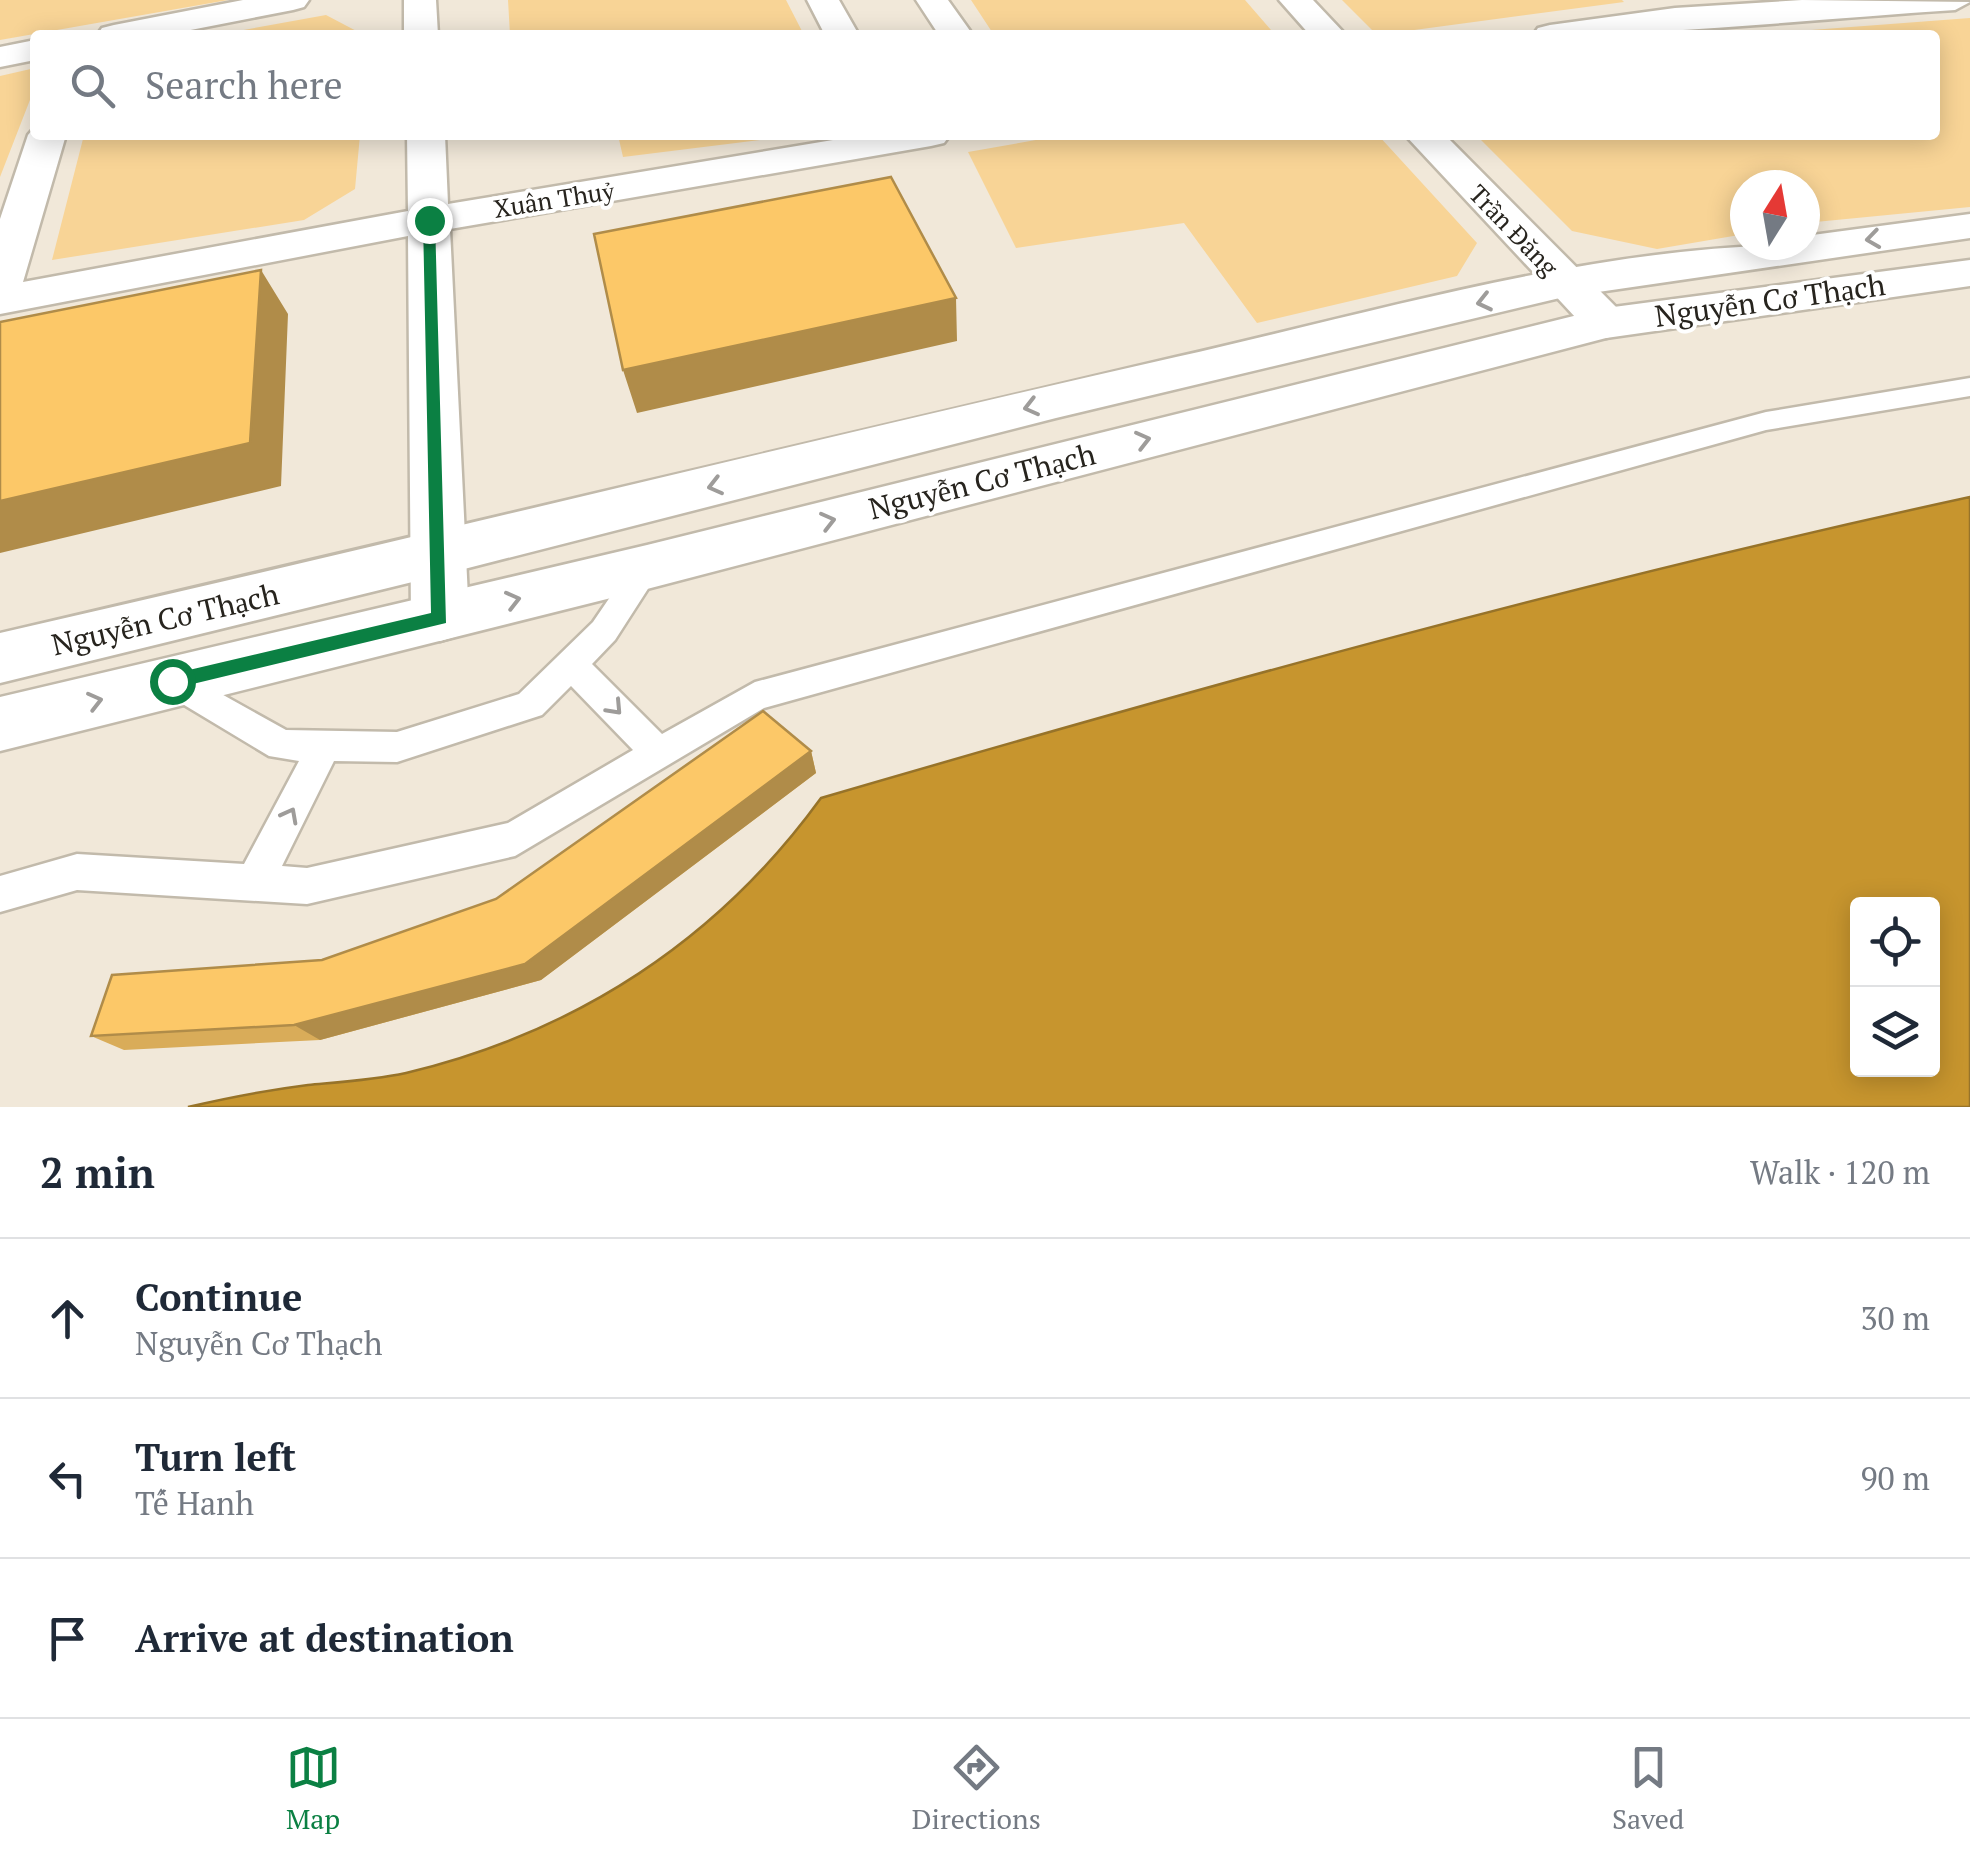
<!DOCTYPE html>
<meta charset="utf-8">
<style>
:root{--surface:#fff;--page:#f6f6f7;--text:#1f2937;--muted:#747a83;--line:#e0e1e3;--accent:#0b8043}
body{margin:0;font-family:"PT Serif",serif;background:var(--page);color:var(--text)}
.controls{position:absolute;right:30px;bottom:30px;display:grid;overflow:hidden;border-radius:10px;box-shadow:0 5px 25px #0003}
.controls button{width:90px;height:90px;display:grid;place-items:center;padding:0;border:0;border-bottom:2px solid var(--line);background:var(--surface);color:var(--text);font:50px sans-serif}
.compass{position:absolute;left:1730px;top:170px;width:90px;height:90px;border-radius:50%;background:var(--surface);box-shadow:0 5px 25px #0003;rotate:11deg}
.stop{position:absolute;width:30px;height:30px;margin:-22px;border:8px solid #0b8043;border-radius:50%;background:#fff}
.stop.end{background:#0b8043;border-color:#fff;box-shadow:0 2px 10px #0008}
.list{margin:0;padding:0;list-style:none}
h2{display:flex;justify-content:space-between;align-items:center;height:130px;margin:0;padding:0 40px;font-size:42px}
h2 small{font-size:32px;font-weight:400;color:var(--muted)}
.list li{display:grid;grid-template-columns:65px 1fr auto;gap:30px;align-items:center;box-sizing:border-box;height:160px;padding:0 40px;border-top:2px solid var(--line)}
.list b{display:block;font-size:38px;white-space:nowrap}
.list p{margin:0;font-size:32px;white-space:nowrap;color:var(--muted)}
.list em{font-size:32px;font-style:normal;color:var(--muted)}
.icon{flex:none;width:55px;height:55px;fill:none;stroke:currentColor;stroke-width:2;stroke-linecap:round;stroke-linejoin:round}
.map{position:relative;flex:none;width:1970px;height:1107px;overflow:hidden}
.search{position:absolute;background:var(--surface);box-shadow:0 5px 25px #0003;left:30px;right:30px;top:30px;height:110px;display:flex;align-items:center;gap:25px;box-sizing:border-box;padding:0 35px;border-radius:10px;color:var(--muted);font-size:38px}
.sheet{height:610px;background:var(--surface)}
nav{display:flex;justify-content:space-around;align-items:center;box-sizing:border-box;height:140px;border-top:2px solid var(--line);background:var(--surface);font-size:28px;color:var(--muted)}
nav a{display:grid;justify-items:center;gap:5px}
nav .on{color:var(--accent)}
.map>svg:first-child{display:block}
.green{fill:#f8d496}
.water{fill:#c7952e;stroke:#977329;stroke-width:2.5;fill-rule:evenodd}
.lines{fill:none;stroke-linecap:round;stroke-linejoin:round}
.service-casing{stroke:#c2baab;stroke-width:5}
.minor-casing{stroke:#c2baab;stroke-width:5}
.tertiary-casing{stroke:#c2baab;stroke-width:5}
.service{fill:#fff;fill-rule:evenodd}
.minor{fill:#fff;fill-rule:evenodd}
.tertiary{fill:#fff;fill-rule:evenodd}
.wall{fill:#d9ac59}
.shaded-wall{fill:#b08c49}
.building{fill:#fcc868;stroke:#b08c49;stroke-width:2.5}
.oneway{stroke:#9e9c9a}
.route{fill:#0b8043}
.labels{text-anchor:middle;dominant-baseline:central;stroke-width:8;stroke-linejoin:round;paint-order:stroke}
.far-street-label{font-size:25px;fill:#27241e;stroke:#fff}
.street-label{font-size:30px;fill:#27241e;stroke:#fff}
</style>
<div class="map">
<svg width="1970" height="1107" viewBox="0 0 1970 1107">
<rect width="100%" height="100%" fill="#f1e8d9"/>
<path class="green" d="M0 0H228L0 40Z
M508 0H786L804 35H510Z
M971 0H1245L1271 30 1269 35H994Z
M1342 0H1622L1624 2 1377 35Z
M326 15 364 35H216Z
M1970 18V207L1805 223V185H1745V234L1657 249 1572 231 1476 135H1935V35H1746Z
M35 68V87L0 177V76Z
M84 135H360L355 189 304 220 52 260Z
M618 135H801L623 157Z
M1064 135H1378L1477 243 1457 276 1257 323 1184 223 1016 248 968 152Z"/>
<path class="water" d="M1970 497V1107H188C227 1098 268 1090 308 1085 341 1082 374 1080 406 1073 577 1032 718 940 821 798 1201 687 1582 581 1970 497ZM1858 904H1932V1070H1858Z"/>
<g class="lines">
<defs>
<path id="service" d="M1970 378V396L1766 430 764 708 515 856 307 904 77 890 0 912V876L77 854 244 864 299 761 269 756 161 691 157 681 161 671 173 667 286 730 397 732 519 694 593 622 636 559 647 555 658 559 662 567 615 640 592 664 662 734 755 682 1766 412ZM571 686 633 750 508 823 307 868 282 866 334 761 397 762 542 715Z"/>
<path id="minor" d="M243 0H309L304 7 293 10 165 35H97L102 28 114 25Z
M404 0H436L438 35H404Z
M807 0H839L859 35H825Z
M916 0H948L973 35H939Z
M1279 0H1313L1346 35H1310Z
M1802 0 1970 2 1955 10C1815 19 1673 35 1533 35L1538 28 1550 25 1675 8Z
M35 40V60L0 67V47Z
M35 127V135H66L23 282 408 211 407 135H445L448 204 863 135H950L944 143 931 146 450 229 469 618 460 635 440 641 420 635 411 618 408 236 0 314V219L28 135Z
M1405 135H1445L1622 313 1629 323 1622 333 1606 338 1590 333Z"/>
<path id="tertiary" d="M1970 214V238L1564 297 1056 418 437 576 0 683V633C393 544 783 446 1176 357 1380 311 1596 245 1805 245V236Z
M1970 260V286L1606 338 647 589 0 751V697L647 545 1606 308Z"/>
</defs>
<use href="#service" class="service-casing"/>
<use href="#minor" class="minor-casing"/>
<use href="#tertiary" class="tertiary-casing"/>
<use href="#service" class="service"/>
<use href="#minor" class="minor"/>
<use href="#tertiary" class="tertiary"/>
</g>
<path class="wall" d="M811 751 816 773 541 980 320 1040 124 1050 91 1036 322 960 496 899Z"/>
<path class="shaded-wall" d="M261 270 288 314 281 486 0 553V501Z
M956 298 957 341 637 413 623 370Z
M811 751 816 773 541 980 320 1040 294 1025Z"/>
<path class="building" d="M891 177 956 298 623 370 594 234Z
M261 270 250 443 0 501V322Z
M763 711 811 751 525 964 294 1025 91 1036 112 975 322 960 496 899Z"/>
<defs><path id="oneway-chevron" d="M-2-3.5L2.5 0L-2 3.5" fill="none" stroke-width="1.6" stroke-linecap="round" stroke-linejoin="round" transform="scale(2.5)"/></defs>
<g class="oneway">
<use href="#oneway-chevron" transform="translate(1873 239) rotate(172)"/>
<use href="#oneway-chevron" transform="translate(1484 302) rotate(167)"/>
<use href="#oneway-chevron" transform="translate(1031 407) rotate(166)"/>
<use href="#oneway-chevron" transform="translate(1143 440) rotate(-14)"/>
<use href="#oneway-chevron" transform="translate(715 486) rotate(166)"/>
<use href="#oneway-chevron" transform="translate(828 521) rotate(-14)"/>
<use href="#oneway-chevron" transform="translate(513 600) rotate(-14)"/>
<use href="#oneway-chevron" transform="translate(95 701) rotate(-14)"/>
<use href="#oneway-chevron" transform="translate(615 708) rotate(47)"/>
<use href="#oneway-chevron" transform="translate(290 815) rotate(-62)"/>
</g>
<path class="route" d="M429 216 435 220 446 623 172 689 166 687 164 681 172 674 431 613 423 220Z"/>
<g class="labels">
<g class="far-street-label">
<text transform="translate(554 199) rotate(-9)">Xuân Thuỷ</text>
<text transform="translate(1514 230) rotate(46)">Trần Đăng</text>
</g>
<g class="street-label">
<text transform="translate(1770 300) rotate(-8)">Nguyễn Cơ Thạch</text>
<text transform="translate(982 481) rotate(-14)">Nguyễn Cơ Thạch</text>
<text transform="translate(165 619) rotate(-13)">Nguyễn Cơ Thạch</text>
</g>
</g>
</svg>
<div class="controls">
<button><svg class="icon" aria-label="locate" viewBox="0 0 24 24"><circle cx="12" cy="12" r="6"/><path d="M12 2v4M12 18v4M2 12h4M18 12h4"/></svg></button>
<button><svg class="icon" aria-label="layers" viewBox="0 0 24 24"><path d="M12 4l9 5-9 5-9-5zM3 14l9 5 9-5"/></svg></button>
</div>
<svg class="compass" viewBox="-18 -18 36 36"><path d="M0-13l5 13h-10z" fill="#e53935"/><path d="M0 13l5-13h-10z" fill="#747a83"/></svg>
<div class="stop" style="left:172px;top:681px"></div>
<div class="stop end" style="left:429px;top:220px"></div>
<div class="search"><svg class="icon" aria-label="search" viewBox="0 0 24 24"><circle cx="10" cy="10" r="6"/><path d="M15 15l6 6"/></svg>Search here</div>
</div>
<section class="sheet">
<h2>2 min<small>Walk · 120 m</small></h2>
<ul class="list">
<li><svg class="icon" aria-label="ahead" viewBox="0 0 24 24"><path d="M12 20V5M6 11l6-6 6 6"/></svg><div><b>Continue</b><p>Nguyễn Cơ Thạch</p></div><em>30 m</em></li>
<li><svg class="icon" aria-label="left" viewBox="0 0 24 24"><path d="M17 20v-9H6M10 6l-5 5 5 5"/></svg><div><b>Turn left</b><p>Tế Hanh</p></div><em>90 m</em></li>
<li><svg class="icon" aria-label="arrive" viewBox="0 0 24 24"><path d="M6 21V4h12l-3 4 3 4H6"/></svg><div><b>Arrive at destination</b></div></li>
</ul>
</section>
<nav>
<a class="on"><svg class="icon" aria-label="map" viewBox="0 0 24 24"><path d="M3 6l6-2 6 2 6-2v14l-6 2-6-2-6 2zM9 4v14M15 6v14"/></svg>Map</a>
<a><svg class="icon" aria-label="directions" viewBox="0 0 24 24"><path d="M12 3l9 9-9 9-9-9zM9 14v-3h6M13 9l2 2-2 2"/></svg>Directions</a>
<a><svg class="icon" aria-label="saved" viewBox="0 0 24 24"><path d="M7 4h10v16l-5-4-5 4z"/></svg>Saved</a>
</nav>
